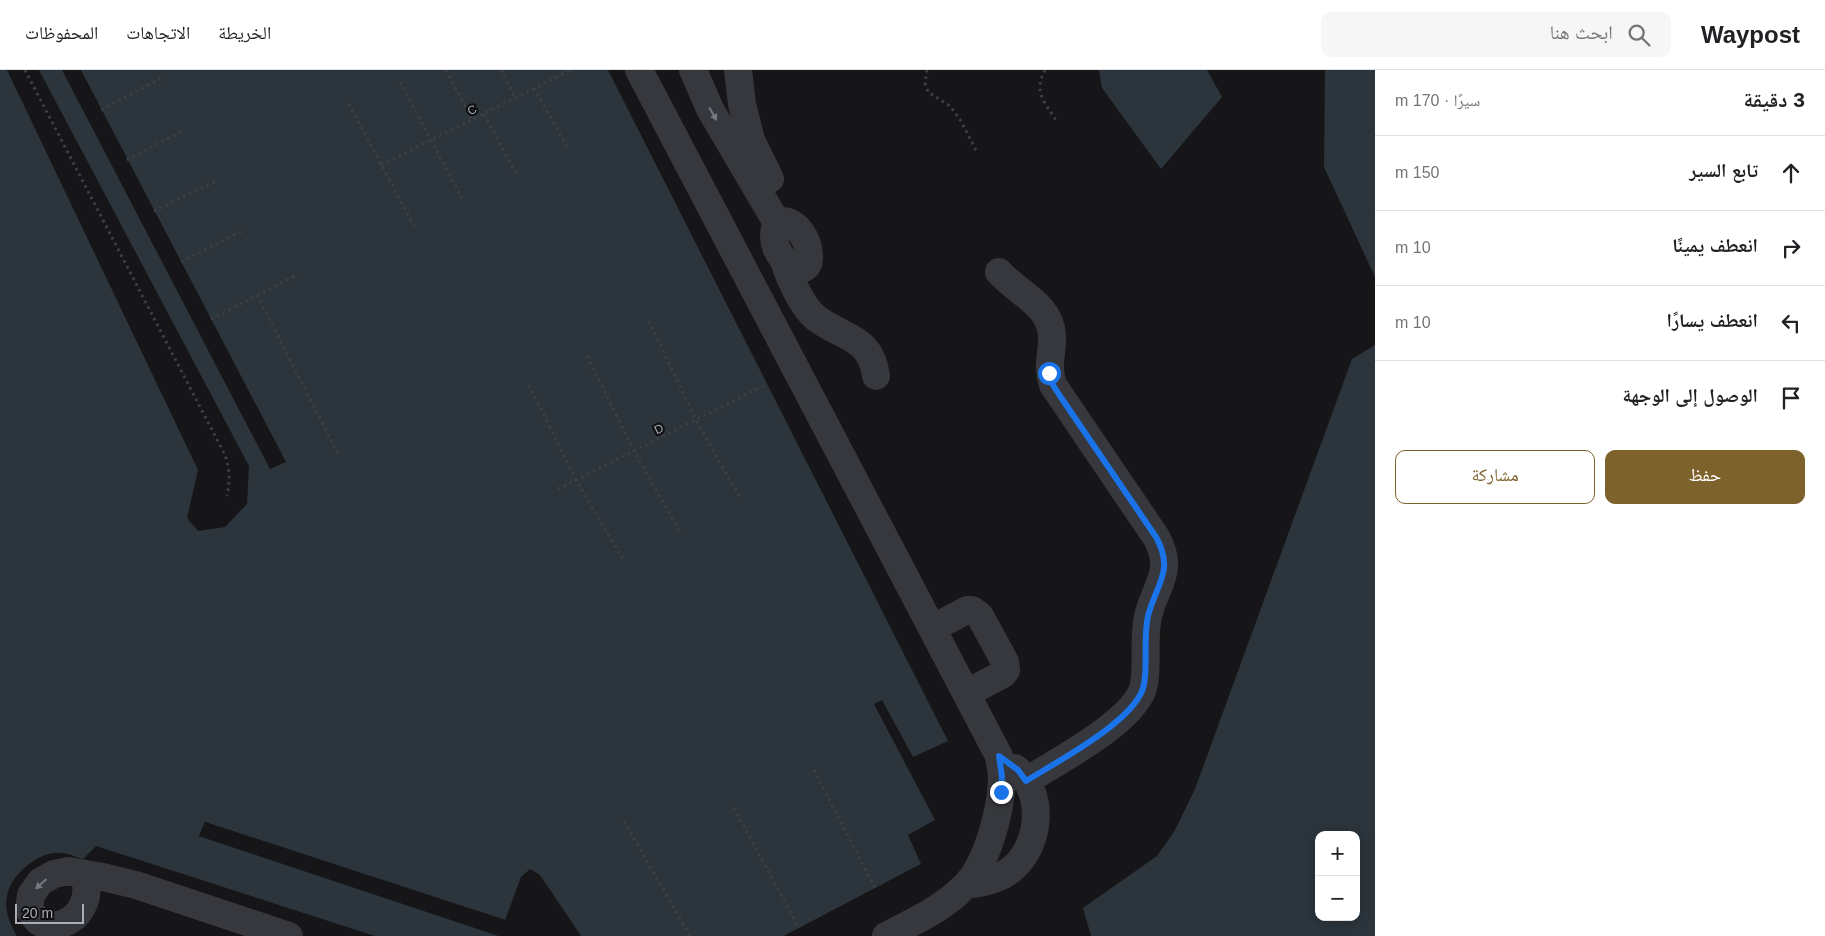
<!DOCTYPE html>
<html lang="ar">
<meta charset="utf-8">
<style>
:root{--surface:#fff;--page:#f6f6f6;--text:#202124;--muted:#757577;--line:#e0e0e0;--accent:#7e622b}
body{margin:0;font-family:Arial,"Noto Naskh Arabic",sans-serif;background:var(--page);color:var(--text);direction:rtl}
.controls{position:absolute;right:15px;bottom:15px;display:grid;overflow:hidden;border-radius:10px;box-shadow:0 2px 12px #0003}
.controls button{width:45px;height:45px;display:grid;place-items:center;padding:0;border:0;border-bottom:1px solid var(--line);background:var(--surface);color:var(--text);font:25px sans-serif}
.scale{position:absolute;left:15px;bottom:12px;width:69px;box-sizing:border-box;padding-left:5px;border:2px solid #a8adb8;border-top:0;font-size:14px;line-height:18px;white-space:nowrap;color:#a8adb8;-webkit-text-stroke:4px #111113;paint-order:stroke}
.stop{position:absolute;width:15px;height:15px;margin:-11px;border:4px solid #1a73e8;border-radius:50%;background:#fff}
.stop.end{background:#1a73e8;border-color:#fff;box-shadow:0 1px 5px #0008}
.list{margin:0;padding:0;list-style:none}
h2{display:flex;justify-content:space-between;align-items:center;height:65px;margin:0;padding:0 20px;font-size:21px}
h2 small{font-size:16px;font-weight:400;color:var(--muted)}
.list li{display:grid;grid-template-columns:32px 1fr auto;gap:15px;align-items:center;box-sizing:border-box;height:75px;padding:0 20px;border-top:1px solid var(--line)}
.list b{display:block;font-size:19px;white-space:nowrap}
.list em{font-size:16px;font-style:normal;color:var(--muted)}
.actions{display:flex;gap:10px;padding:15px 20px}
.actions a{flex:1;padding:11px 0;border:1px solid var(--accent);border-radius:10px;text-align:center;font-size:18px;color:var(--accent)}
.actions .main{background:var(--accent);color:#fff}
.icon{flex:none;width:28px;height:28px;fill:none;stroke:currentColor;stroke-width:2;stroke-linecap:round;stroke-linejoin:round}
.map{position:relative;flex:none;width:1375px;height:866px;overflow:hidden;direction:ltr}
header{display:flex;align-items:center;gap:30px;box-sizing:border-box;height:70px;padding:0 25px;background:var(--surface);border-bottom:1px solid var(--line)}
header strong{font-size:24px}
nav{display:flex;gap:28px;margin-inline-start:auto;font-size:18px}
.search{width:350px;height:45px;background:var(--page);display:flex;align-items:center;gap:12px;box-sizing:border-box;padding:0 18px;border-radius:10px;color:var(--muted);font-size:19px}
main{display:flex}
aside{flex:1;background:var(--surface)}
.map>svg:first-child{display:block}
.water{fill:#2c353c;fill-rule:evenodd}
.pier{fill:#161618}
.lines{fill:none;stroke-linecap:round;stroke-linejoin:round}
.path{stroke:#3d3f44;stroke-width:3;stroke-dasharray:2.5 4;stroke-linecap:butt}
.minor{stroke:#37383d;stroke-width:28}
.oneway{fill:#757881}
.route{stroke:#1a73e8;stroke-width:6}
.labels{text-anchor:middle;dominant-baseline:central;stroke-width:4.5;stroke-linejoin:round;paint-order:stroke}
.street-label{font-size:12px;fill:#a8adb8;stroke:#111113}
</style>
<header>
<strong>Waypost</strong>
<div class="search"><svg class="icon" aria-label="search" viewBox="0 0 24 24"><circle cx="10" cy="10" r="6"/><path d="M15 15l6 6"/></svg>ابحث هنا</div>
<nav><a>الخريطة</a><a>الاتجاهات</a><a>المحفوظات</a></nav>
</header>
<main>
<aside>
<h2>3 دقيقة<small>سيرًا · 170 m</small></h2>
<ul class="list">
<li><svg class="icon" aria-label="ahead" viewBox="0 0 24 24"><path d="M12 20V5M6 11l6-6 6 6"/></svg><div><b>تابع السير</b></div><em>150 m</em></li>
<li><svg class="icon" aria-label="right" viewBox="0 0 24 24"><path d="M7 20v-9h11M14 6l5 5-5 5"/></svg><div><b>انعطف يمينًا</b></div><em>10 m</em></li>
<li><svg class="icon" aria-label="left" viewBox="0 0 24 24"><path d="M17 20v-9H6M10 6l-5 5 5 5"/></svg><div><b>انعطف يسارًا</b></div><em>10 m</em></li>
<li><svg class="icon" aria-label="arrive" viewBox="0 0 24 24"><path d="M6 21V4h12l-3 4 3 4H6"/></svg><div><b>الوصول إلى الوجهة</b></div></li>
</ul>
<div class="actions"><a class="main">حفظ</a><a>مشاركة</a></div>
</aside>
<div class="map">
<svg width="1375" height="866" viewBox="0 0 1375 866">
<rect width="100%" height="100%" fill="#161618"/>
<path class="water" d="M0 0H7L198 400 187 448 198 461 225 457 247 434 249 396 39 0H608L948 671 913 687 882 630 874 634 935 750 908 765 921 794 784 866H581L540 805 530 799 521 807 505 850 205 752 199 766 499 866H375L96 776 83 789C76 787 68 783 61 783 40 780 10 805 7 826 4 841 10 853 17 866H0Z
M1099 0H1207L1222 27 1161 99 1102 18Z
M1325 0H1375V207L1324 97Z
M1375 275V866H1091L1083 838 1157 786 1174 762 1195 719 1352 289ZM1319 765H1356V847H1319Z"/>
<path class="pier" d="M62 0H81L286 392 270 399Z
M205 752 505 850 504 853 206 755 202 764 500 864V866L199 766Z
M921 794 922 796 876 821 790 866H784Z"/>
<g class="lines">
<path class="path" d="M25 0 225 385C230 400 230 411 227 426
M446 0 472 50
M501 0 515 28
M927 0 925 13 928 22 950 36 961 51 977 82
M1045 0C1033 23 1045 32 1057 52
M400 12 464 132
M534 18 567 77
M349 34 414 156
M101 40 162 8
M484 44 518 107
M127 90 182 61
M381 95 571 0
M154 141 216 111
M181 192 242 161
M257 225 339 386
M211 249 299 204
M649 251 696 350 740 428
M587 286 634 381 680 462
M529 315 576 410 624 491
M558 419 767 314
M814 700 875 818
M734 738 799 858
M624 751 690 866"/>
<path class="minor" d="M639 0 999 686C1000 694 1002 702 1002 709 1001 741 987 795 964 817 942 839 913 852 886 866
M693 0 710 39 777 153
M738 0 742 34 751 70 770 109
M781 151C798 151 809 171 809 187 810 211 775 194 774 167 774 160 775 154 781 151Z
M784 191C789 207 802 237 816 248 842 268 871 266 876 306
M999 202C1017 223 1050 234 1052 265 1053 284 1046 295 1053 315L1156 467C1175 501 1156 514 1148 546 1143 569 1148 592 1144 614 1139 649 1056 692 1026 711
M933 558 967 540H972L980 546 1005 592 1006 600 1003 604 967 623
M85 804C87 815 88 825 83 835 76 851 54 862 38 851 35 848 32 843 29 839L31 825 40 812 54 804 69 801 103 807 136 815 289 866
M966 815C983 813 999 810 1013 798 1041 774 1045 722 1015 698"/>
</g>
<defs><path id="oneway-solid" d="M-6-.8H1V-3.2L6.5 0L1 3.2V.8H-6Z" transform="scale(1.25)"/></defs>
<g class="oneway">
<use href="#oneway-solid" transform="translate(713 44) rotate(60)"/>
<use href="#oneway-solid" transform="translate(41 814) rotate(138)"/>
</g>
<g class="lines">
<path class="route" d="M1001 722 1002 707 999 686 1018 700 1026 711C1056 692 1139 649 1144 614 1148 592 1143 569 1148 546 1156 514 1175 501 1156 467L1060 326 1053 315 1049 303"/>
</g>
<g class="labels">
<g class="street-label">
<text transform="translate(472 40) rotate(-27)">C</text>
<text transform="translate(659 359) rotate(-26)">D</text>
</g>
</g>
</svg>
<div class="controls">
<button>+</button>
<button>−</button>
</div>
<div class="scale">20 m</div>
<div class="stop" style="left:1049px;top:303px"></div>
<div class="stop end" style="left:1001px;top:722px"></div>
</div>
</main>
